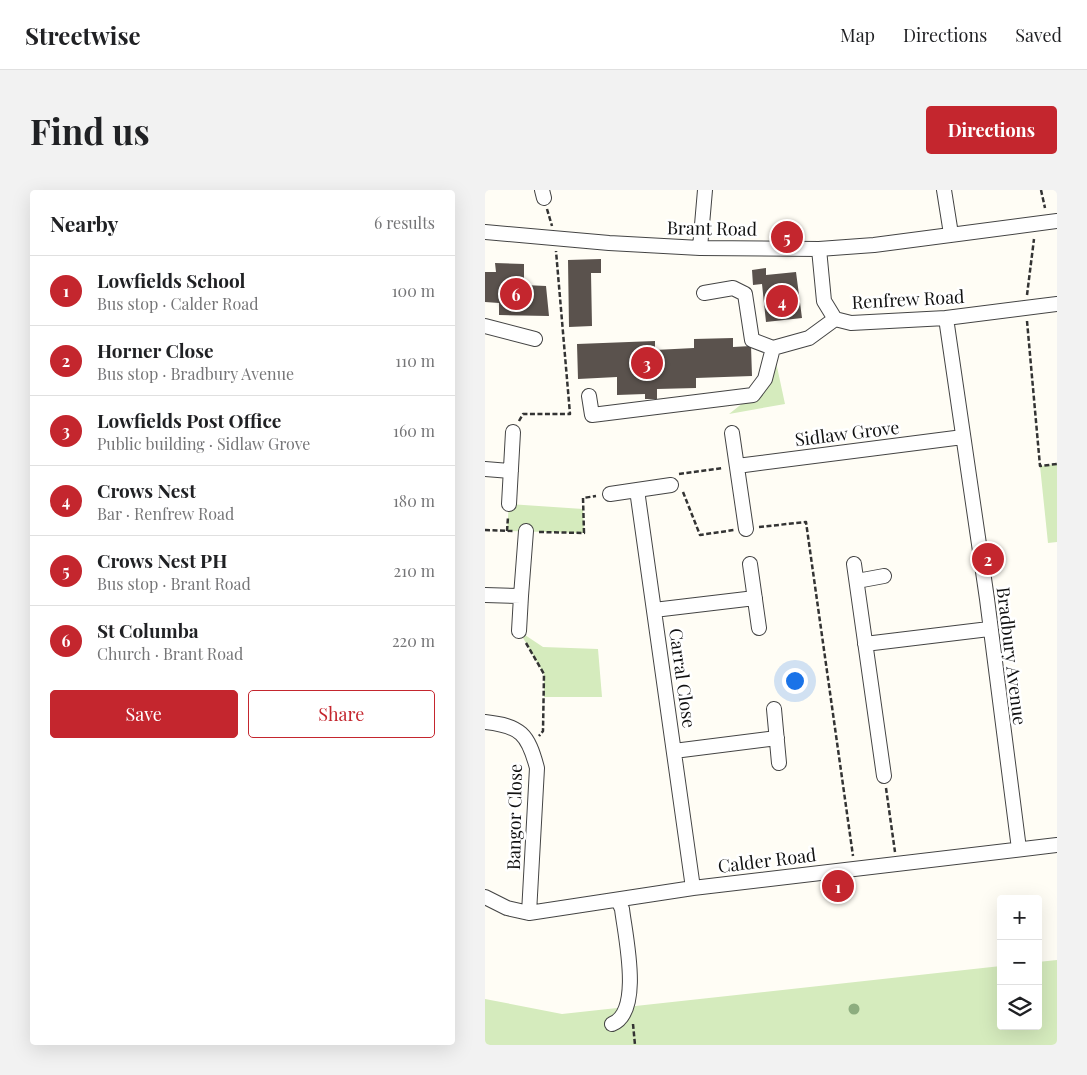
<!DOCTYPE html>
<meta charset="utf-8">
<style>
:root{--surface:#fff;--page:#f2f2f2;--text:#202124;--muted:#757577;--line:#e0e0e0;--accent:#c4262e}
body{margin:0;font-family:"Playfair Display",serif;background:var(--page);color:var(--text)}
.controls{position:absolute;right:15px;bottom:15px;display:grid;overflow:hidden;border-radius:5px;box-shadow:0 5px 20px #0002}
.controls button{width:45px;height:45px;display:grid;place-items:center;padding:0;border:0;border-bottom:1px solid var(--line);background:var(--surface);color:var(--text);font:25px sans-serif}
.you{position:absolute;left:309px;top:490px;width:18px;height:18px;margin:-12px;border:4px solid #fff;border-radius:50%;background:#1a73e8;box-shadow:0 0 0 8px #1a73e833}
.badge{display:grid;place-items:center;width:32px;height:32px;border-radius:50%;background:var(--accent);color:#fff;font-size:16px;font-weight:700}
.pin{position:absolute;translate:-50% -50%;border:2px solid #fff;box-shadow:0 1px 5px #0006}
.list{margin:0;padding:0;list-style:none}
h2{display:flex;justify-content:space-between;align-items:center;height:65px;margin:0;padding:0 20px;font-size:21px}
h2 small{font-size:16px;font-weight:400;color:var(--muted)}
.list li{display:grid;grid-template-columns:32px 1fr auto;gap:15px;align-items:center;box-sizing:border-box;height:70px;padding:0 20px;border-top:1px solid var(--line)}
.list b{display:block;font-size:19px;white-space:nowrap}
.list p{margin:0;font-size:16px;white-space:nowrap;color:var(--muted)}
.list em{font-size:16px;font-style:normal;color:var(--muted)}
.actions{display:flex;gap:10px;padding:15px 20px}
.actions a{flex:1;padding:11px 0;border:1px solid var(--accent);border-radius:5px;text-align:center;font-size:18px;color:var(--accent)}
.actions .main{background:var(--accent);color:#fff}
.icon{flex:none;width:28px;height:28px;fill:none;stroke:currentColor;stroke-width:2;stroke-linecap:round;stroke-linejoin:round}
.map{position:relative;flex:none;width:572px;height:855px;overflow:hidden;border-radius:5px}
header{display:flex;align-items:center;gap:30px;box-sizing:border-box;height:70px;padding:0 25px;background:var(--surface);border-bottom:1px solid var(--line)}
header strong{font-size:24px}
nav{display:flex;gap:28px;margin-inline-start:auto;font-size:18px}
.intro{display:flex;align-items:center;justify-content:space-between;box-sizing:border-box;height:120px;padding:0 30px}
h1{margin:0;font-size:35px}
.button{padding:12px 22px;border-radius:5px;background:var(--accent);color:#fff;font-size:18px;font-weight:700}
main{display:flex;gap:30px;padding:0 30px}
aside{flex:1;background:var(--surface);border-radius:5px;box-shadow:0 5px 20px #0002}
.map>svg:first-child{display:block}
.green{fill:#d5ebbd}
.building{fill:#5a524d}
.lines{fill:none;stroke-linecap:round;stroke-linejoin:round}
.minor-casing{stroke:#444;stroke-width:16}
.path{stroke:#333;stroke-width:2.5;stroke-dasharray:5 2.5;stroke-linecap:butt}
.minor{stroke:#fff;stroke-width:14}
.tree{fill:#8dad7f}
.labels{text-anchor:middle;dominant-baseline:central;stroke-width:5;stroke-linejoin:round;paint-order:stroke}
.street-label{font-size:18px;fill:#111;stroke:#fff}
</style>
<header>
<strong>Streetwise</strong>
<nav><a>Map</a><a>Directions</a><a>Saved</a></nav>
</header>
<div class="intro"><h1>Find us</h1><a class="button">Directions</a></div>
<main>
<aside>
<h2>Nearby<small>6 results</small></h2>
<ul class="list">
<li><span class="badge">1</span><div><b>Lowfields School</b><p>Bus stop · Calder Road</p></div><em>100 m</em></li>
<li><span class="badge">2</span><div><b>Horner Close</b><p>Bus stop · Bradbury Avenue</p></div><em>110 m</em></li>
<li><span class="badge">3</span><div><b>Lowfields Post Office</b><p>Public building · Sidlaw Grove</p></div><em>160 m</em></li>
<li><span class="badge">4</span><div><b>Crows Nest</b><p>Bar · Renfrew Road</p></div><em>180 m</em></li>
<li><span class="badge">5</span><div><b>Crows Nest PH</b><p>Bus stop · Brant Road</p></div><em>210 m</em></li>
<li><span class="badge">6</span><div><b>St Columba</b><p>Church · Brant Road</p></div><em>220 m</em></li>
</ul>
<div class="actions"><a class="main">Save</a><a>Share</a></div>
</aside>
<div class="map">
<svg width="572" height="855" viewBox="0 0 572 855">
<rect width="100%" height="100%" fill="#fffdf5"/>
<path class="green" d="M288 158 300 214 244 224 268 205Z
M572 274V352L563 353 555 276Z
M24 314 98 319 99 343 22 341Z
M34 441 58 457 113 459 117 507H59V484Z
M572 770V855H0V809L77 824 516 776V836H553V772Z"/>
<path class="building" d="M116 69V83H106L107 136 84 137 83 70Z
M10 73 39 74V95L61 96 64 126 14 125V113L0 112V82H11Z
M281 78V85L311 82 317 128 281 132 277 94 268 95 267 80Z
M248 148V157L266 156 267 186 211 188V198L172 199V209H160V204L132 205V187L93 189 92 154 170 151V160L209 158V149Z"/>
<g class="lines">
<defs>
<path id="minor" d="M57 0 59 8
M459 0 466 44
M0 42 124 53 215 58 334 59 389 55 572 31
M215 58 220 0
M334 59 339 111 350 129 366 133 461 128 572 114
M219 103 248 98 260 104 267 150 288 158 324 148 350 129
M461 128 502 409 534 659
M0 136 50 149
M104 206 107 225 268 205 280 189 288 158
M247 243 261 339
M252 276 478 247
M0 279 26 281
M152 300 186 295
M125 304 152 300 208 698
M24 314 28 242
M265 374 274 438
M369 374 399 586
M372 391 399 386
M0 405 36 406 34 441
M36 406 41 341
M169 420 270 408
M380 454 504 439
M289 519 294 573
M0 532C36 536 43 544 52 578L44 723
M189 561 292 548
M0 707 22 718 44 723 208 698 572 655
M127 834C158 822 140 745 137 719L133 710"/>
</defs>
<use href="#minor" class="minor-casing"/>
<path class="path" d="M556 0 560 18
M62 19 67 36
M542 105 549 49
M542 131 555 276 572 274
M34 231 38 224H85L71 61
M194 284 238 278
M198 302 215 345 249 340
M274 337 321 332 368 666
M0 340 28 341
M22 341 23 327
M54 342 99 343 98 308 111 306
M41 453 59 484 58 541 54 546
M401 598 410 662
M148 834 150 855"/>
<use href="#minor" class="minor"/>
</g>
<circle class="tree" cx="369" cy="819" r="5.5"/>
<g class="labels">
<g class="street-label">
<text transform="translate(227 38) rotate(1)">Brant Road</text>
<text transform="translate(423 109) rotate(-3)">Renfrew Road</text>
<text transform="translate(362 243) rotate(-7)">Sidlaw Grove</text>
<text transform="translate(527 466) rotate(83)">Bradbury Avenue</text>
<text transform="translate(198 488) rotate(82)">Carral Close</text>
<text transform="translate(29 627) rotate(-89)">Bangor Close</text>
<text transform="translate(282 670) rotate(-7)">Calder Road</text>
</g>
</g>
</svg>
<div class="controls">
<button>+</button>
<button>−</button>
<button><svg class="icon" aria-label="layers" viewBox="0 0 24 24"><path d="M12 4l9 5-9 5-9-5zM3 14l9 5 9-5"/></svg></button>
</div>
<div class="you"></div>
<div class="pin badge" style="left:353px;top:696px">1</div>
<div class="pin badge" style="left:503px;top:369px">2</div>
<div class="pin badge" style="left:162px;top:173px">3</div>
<div class="pin badge" style="left:297px;top:111px">4</div>
<div class="pin badge" style="left:302px;top:47px">5</div>
<div class="pin badge" style="left:31px;top:104px">6</div>
</div>
</main>
